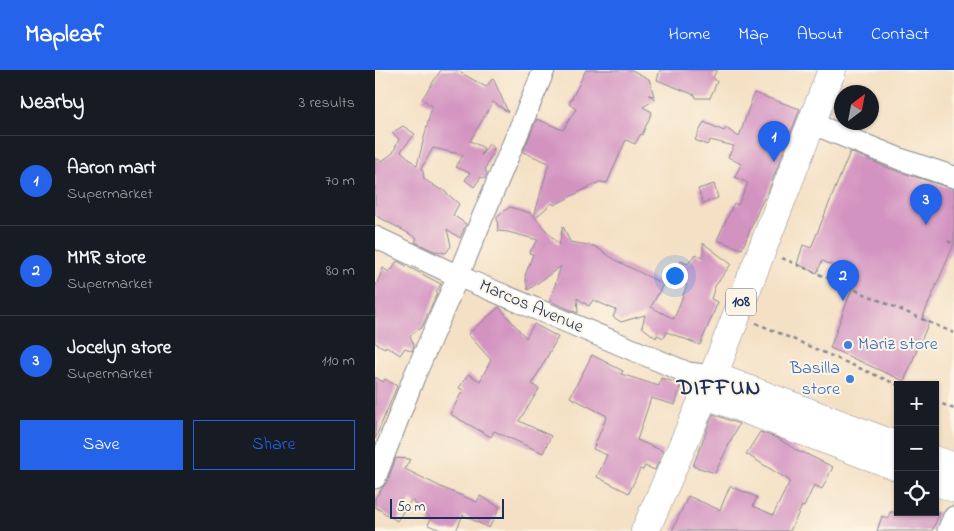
<!DOCTYPE html>
<meta charset="utf-8">
<style>
:root{--surface:#171b24;--page:#20242c;--text:#f1f3f6;--muted:#9ea1a6;--line:#363941;--accent:#2563eb}
body{margin:0;font-family:"Indie Flower",sans-serif;background:var(--page);color:var(--text)}
.controls{position:absolute;right:15px;bottom:15px;display:grid;overflow:hidden;border-radius:0px;box-shadow:0 1px 4px #0004}
.controls button{width:45px;height:45px;display:grid;place-items:center;padding:0;border:0;border-bottom:1px solid var(--line);background:var(--surface);color:var(--text);font:25px sans-serif}
.compass{position:absolute;left:459px;top:15px;width:45px;height:45px;border-radius:50%;background:var(--surface);box-shadow:0 1px 4px #0004;rotate:32deg}
.scale{position:absolute;left:15px;bottom:12px;width:114px;box-sizing:border-box;padding-left:5px;border:2px solid #1b2f5e;border-top:0;font-size:14px;line-height:18px;white-space:nowrap;color:#1b2f5e;-webkit-text-stroke:4px #fcf5e5;paint-order:stroke}
.you{position:absolute;left:299px;top:205px;width:18px;height:18px;margin:-12px;border:4px solid #fff;border-radius:50%;background:#1a73e8;box-shadow:0 0 0 8px #1a73e833}
.badge{display:grid;place-items:center;width:32px;height:32px;border-radius:50%;background:var(--accent);color:#fff;font-size:16px;font-weight:700}
.pin{position:absolute;translate:-50% -41px;filter:drop-shadow(0 1px 2px #0008)}
.pin::after{content:'';position:absolute;top:26px;width:18px;height:15px;background:inherit;clip-path:polygon(0 0,100% 0,50% 100%)}
.list{margin:0;padding:0;list-style:none}
h2{display:flex;justify-content:space-between;align-items:center;height:65px;margin:0;padding:0 20px;font-size:21px}
h2 small{font-size:16px;font-weight:400;color:var(--muted)}
.list li{display:grid;grid-template-columns:32px 1fr auto;gap:15px;align-items:center;box-sizing:border-box;height:90px;padding:0 20px;border-top:1px solid var(--line)}
.list b{display:block;font-size:19px;white-space:nowrap}
.list p{margin:0;font-size:16px;white-space:nowrap;color:var(--muted)}
.list em{font-size:16px;font-style:normal;color:var(--muted)}
.actions{display:flex;gap:10px;padding:15px 20px}
.actions a{flex:1;padding:11px 0;border:1px solid var(--accent);border-radius:0px;text-align:center;font-size:18px;color:var(--accent)}
.actions .main{background:var(--accent);color:#fff}
.icon{flex:none;width:28px;height:28px;fill:none;stroke:currentColor;stroke-width:2;stroke-linecap:round;stroke-linejoin:round}
.map{position:relative;flex:none;width:579px;height:461px;overflow:hidden}
header{display:flex;align-items:center;gap:30px;box-sizing:border-box;height:70px;padding:0 25px;background:var(--accent);color:#fff}
header strong{font-size:24px}
nav{display:flex;gap:28px;margin-inline-start:auto;font-size:18px}
main{display:flex}
aside{flex:1;background:var(--surface)}
.map>svg:first-child{display:block}
.building{fill:#d393c1}
.lines{fill:none;stroke-linecap:round;stroke-linejoin:round}
.minor-casing{stroke:#888891;stroke-width:23}
.major-casing{stroke:#888891;stroke-width:29}
.path{stroke:#888891;stroke-width:2.5;stroke-dasharray:4 4;stroke-linecap:butt}
.minor{stroke:#fff;stroke-width:21}
.major{stroke:#fff;stroke-width:28}
.shop-dot{fill:#3f7fe0;stroke:#fcf5e5;stroke-width:2}
.labels{text-anchor:middle;dominant-baseline:central;stroke-width:4;stroke-linejoin:round;paint-order:stroke}
.shield{fill:#fcf5e5;stroke:#5e6a86;stroke-width:1}
.shield-label{font-size:16px;font-weight:bold;fill:#1b2f5e}
.street-label{font-size:18px;fill:#1b2f5e;stroke:#fcf5e5}
.shop-label{font-size:18px;fill:#366cbe;stroke:#fcf5e5;text-anchor:start}
.district-label{font-size:22px;font-weight:bold;letter-spacing:1px;fill:#1b2f5e;stroke:#fcf5e5}
</style>
<header>
<strong>Mapleaf</strong>
<nav><a>Home</a><a>Map</a><a>About</a><a>Contact</a></nav>
</header>
<main>
<aside>
<h2>Nearby<small>3 results</small></h2>
<ul class="list">
<li><span class="badge">1</span><div><b>Aaron mart</b><p>Supermarket</p></div><em>70 m</em></li>
<li><span class="badge">2</span><div><b>MMR store</b><p>Supermarket</p></div><em>80 m</em></li>
<li><span class="badge">3</span><div><b>Jocelyn store</b><p>Supermarket</p></div><em>110 m</em></li>
</ul>
<div class="actions"><a class="main">Save</a><a>Share</a></div>
</aside>
<div class="map">
<svg width="579" height="461" viewBox="0 0 579 461">
<rect width="100%" height="100%" fill="#fcf5e5"/>
<filter id="ink" filterUnits="userSpaceOnUse"><feTurbulence type="fractalNoise" baseFrequency=".02" numOctaves="2"/><feDisplacementMap in="SourceGraphic" scale="10" xChannelSelector="R" yChannelSelector="G"/><feConvolveMatrix kernelMatrix="1 2 1 2 8 2 1 2 1" color-interpolation-filters="sRGB"/></filter>
<filter id="wash" filterUnits="userSpaceOnUse"><feTurbulence type="fractalNoise" baseFrequency=".0096" numOctaves="4" result="noise"/><feDisplacementMap in="SourceGraphic" scale="20" xChannelSelector="R" yChannelSelector="G"/><feGaussianBlur stdDeviation="1.12" result="paint"/><feColorMatrix in="noise" values="0 0 0 0 0 0 0 0 0 0 0 0 0 0 0 0 0 1.4 0 .05"/><feComposite in="paint" operator="in"/></filter>
<g filter="url(#wash)">
<rect width="100%" height="100%" fill="#f4e0c4"/>
<g id="blocks">
<path class="building" d="M66 0H81L111 17 118 8 133 42 118 32 95 71 109 78 106 86 114 74 119 78 110 100 112 103 110 109 106 107 99 117 90 110 95 103 81 97 88 85 58 78 46 99 48 101 49 109 66 120 67 119 84 134 78 145 91 154 85 168 72 159 76 176 71 183 59 181 40 172 42 168 0 145V88L7 91 18 83 24 69 17 63 28 56 40 64 26 81 42 96 57 36 47 29Z
M211 0H257L274 9 279 26 273 25 281 29 268 37 277 42 267 65H265L260 74 251 70 232 113 224 112 179 135 177 133 160 148 184 175 188 156 195 172 219 176 244 192 288 214 276 237 299 249 312 215 303 212 298 206 305 191 313 194 320 184 328 187V173L356 194 340 216 336 229 343 232 325 275 292 262 289 268 282 265 281 268 267 257 270 245 246 252 238 247 241 240 218 230 214 236 202 228 203 243 175 231 186 196 153 220 150 206 158 184 154 183 163 170 133 162 123 161 122 146 135 137 155 143 159 147 174 93 148 82 162 49 188 60 201 39 194 34Z
M285 0H342L338 7 342 12 335 28H321L320 25 282 10Z
M379 23 425 39 393 122 385 136 367 179 342 170 359 133 363 135 373 113 360 107 366 94 353 87 359 76 335 70 332 75 320 70 329 52 349 61 351 58 364 67Z
M475 82 521 101 579 119V174L547 249 554 252 529 311 455 278 482 205 447 191 442 203 422 194 428 175 436 178Z
M339 114 343 128 328 133 323 119Z
M22 191 66 214 61 222 62 223 47 257 35 266 39 275 37 281 30 278 25 285 11 276 10 278 0 273V218L8 198 14 202 15 199 17 200Z
M124 237 151 268 159 254 183 267 157 314 164 319 144 351 176 366 168 383 119 361 116 367 75 344 88 320 84 318 93 304 105 311 116 290 93 264Z
M217 285 248 301 246 304 284 316 286 308 306 314 300 335 276 328 262 370 288 381 280 400 270 396 268 400 265 399 254 423 222 407 232 385 218 379 232 346 195 327Z
M0 307 8 312 10 309 22 316 0 369Z
M338 344 364 354 340 403 318 396Z
M385 362 402 368 426 383 427 382 458 397 447 419 439 415 429 437 427 436 415 461H297L313 426 345 440 355 416 382 427 378 436 398 445 415 411 371 384Z
M21 388 35 389 30 399 68 418 102 432 105 426 125 437 114 458 88 445 81 461H68L53 455 56 448 36 430 22 451 0 437V428L12 412Z
M515 442H565L557 461H502L507 446 513 449Z"/>
</g>
</g>
<g filter="url(#ink)">
<use href="#blocks" fill-opacity="0" stroke="#888891" stroke-width="1"/>
<g class="lines">
<defs>
<path id="minor" d="M436 53 525 89 579 107
M0 167 83 206 313 303 338 306
M0 408 39 307 83 206 169 0
M573 461 579 447"/>
<path id="major" d="M338 306 523 376
M329 324 523 397
M560 390 579 397
M560 411 579 418
M270 461 338 306 457 0"/>
</defs>
<use href="#minor" class="minor-casing"/>
<use href="#major" class="major-casing"/>
<path class="path" d="M573 171 579 174
M407 188 579 263
M381 253 523 315
M560 331 579 339"/>
<use href="#minor" class="minor"/>
<use href="#major" class="major"/>
</g>
</g>
<g class="shop-dot">
<circle cx="473" cy="275" r="5"/>
<circle cx="475" cy="309" r="5"/>
</g>
<g class="labels">
<rect class="shield" x="351" y="218.5" width="30" height="27" rx="4"/>
<g class="shield-label">
<text x="366" y="232">108</text>
</g>
<g class="street-label">
<text transform="translate(156 237) rotate(23)">Marcos Avenue</text>
</g>
<g class="shop-label">
<text x="483" y="275">Mariz store</text>
<text x="465" y="299" text-anchor="end">Basilla<tspan x="465" dy="21">store</tspan></text>
</g>
<g class="district-label">
<text x="344" y="319">DIFFUN</text>
</g>
</g>
</svg>
<div class="controls">
<button>+</button>
<button>−</button>
<button><svg class="icon" aria-label="locate" viewBox="0 0 24 24"><circle cx="12" cy="12" r="6"/><path d="M12 2v4M12 18v4M2 12h4M18 12h4"/></svg></button>
</div>
<svg class="compass" viewBox="-18 -18 36 36"><path d="M0-13l5 13h-10z" fill="#e53935"/><path d="M0 13l5-13h-10z" fill="#9ea1a6"/></svg>
<div class="scale">50 m</div>
<div class="you"></div>
<div class="pin badge" style="left:399px;top:92px">1</div>
<div class="pin badge" style="left:468px;top:231px">2</div>
<div class="pin badge" style="left:551px;top:155px">3</div>
</div>
</main>
